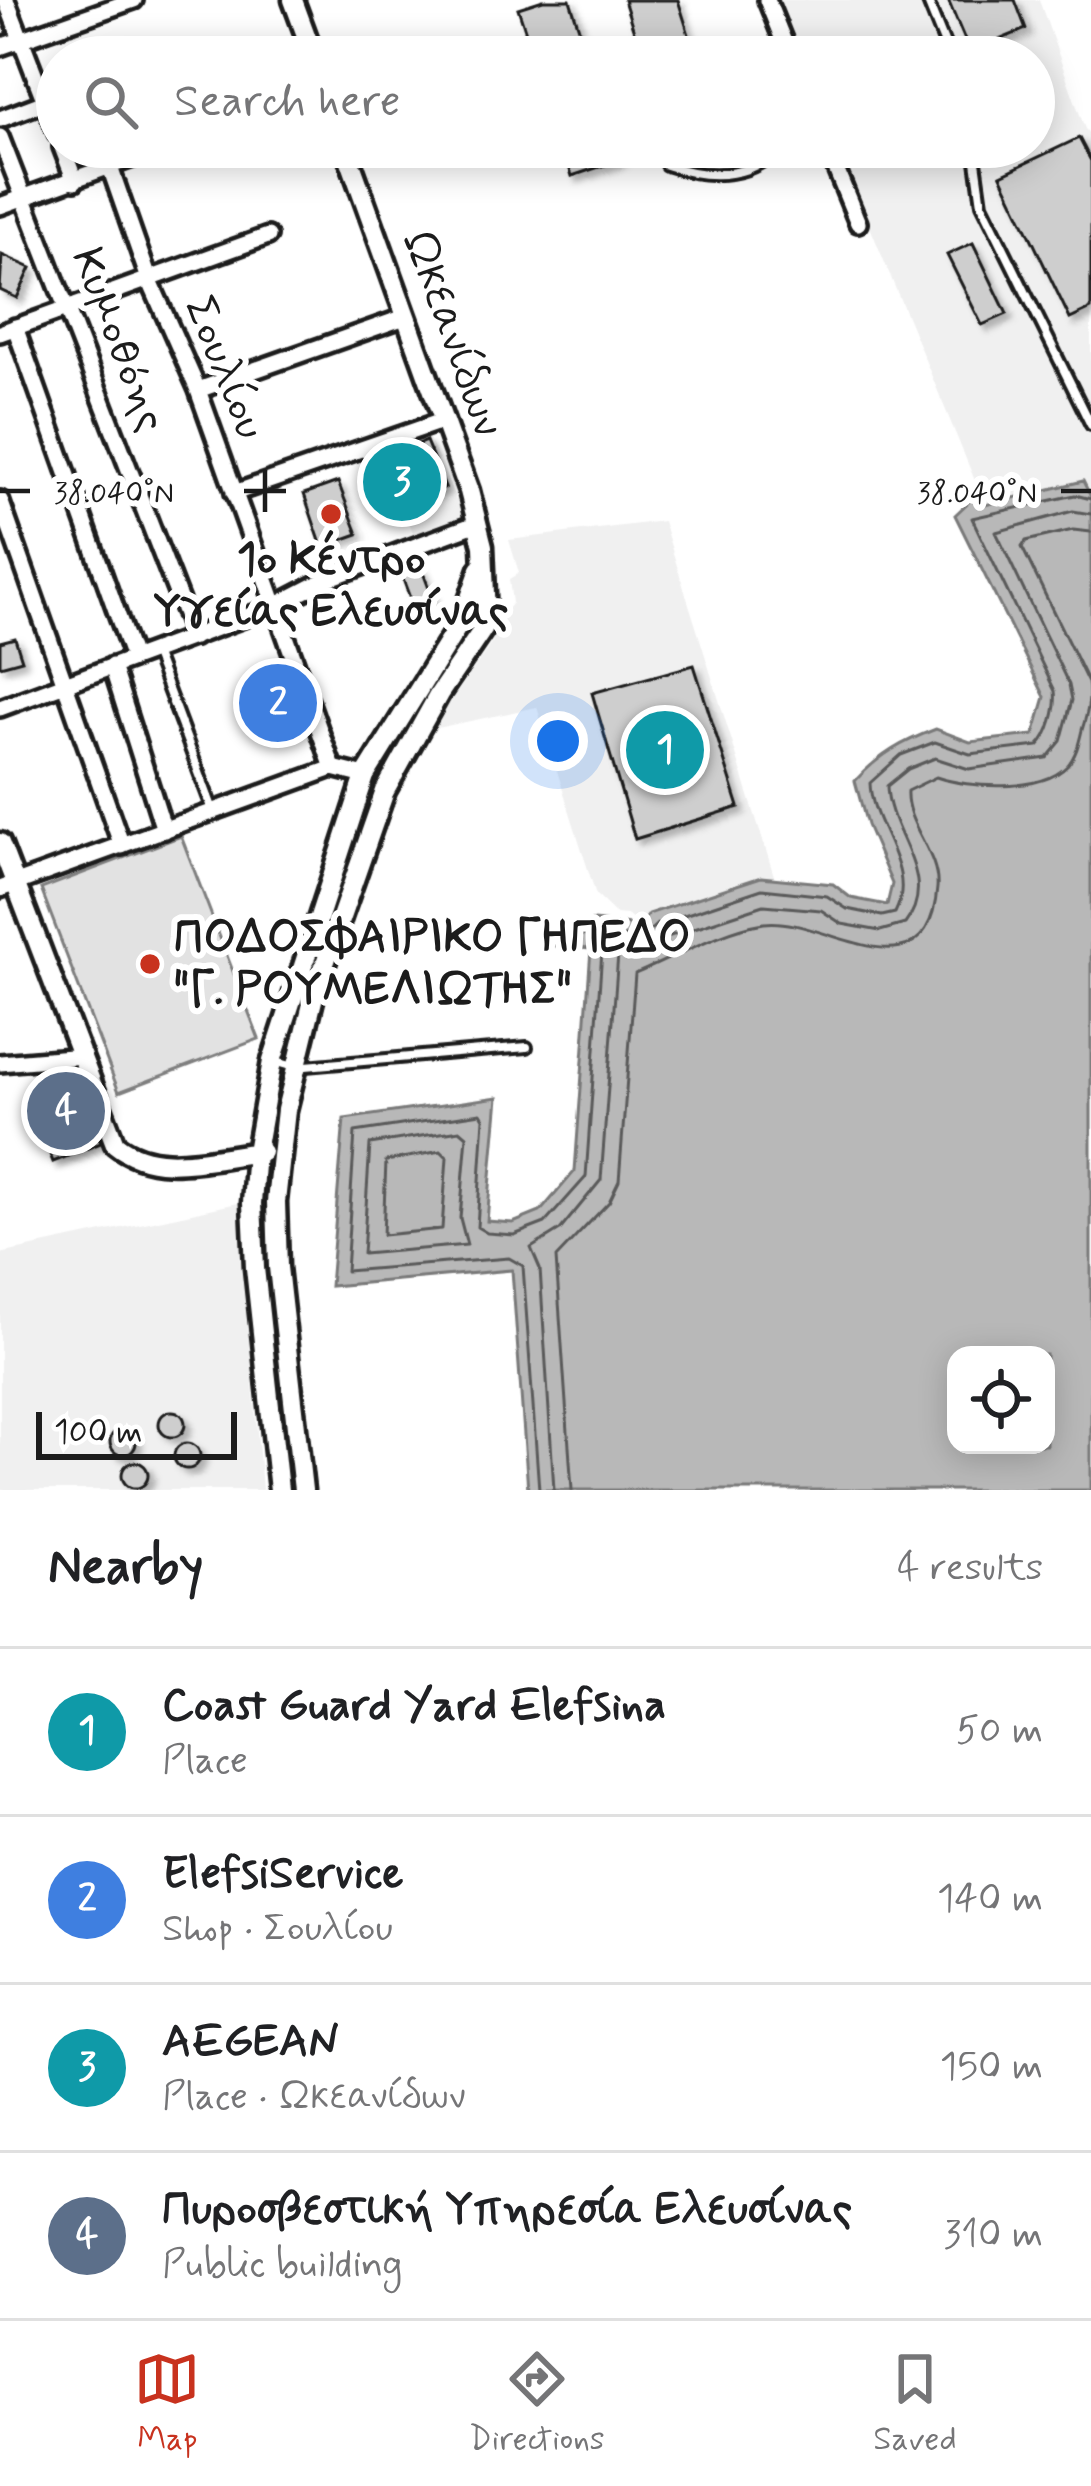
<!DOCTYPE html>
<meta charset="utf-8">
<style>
:root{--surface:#fff;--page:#f2f2f2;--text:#202124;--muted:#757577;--line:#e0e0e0;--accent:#c8321e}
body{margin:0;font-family:Mynerve,sans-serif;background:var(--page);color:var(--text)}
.controls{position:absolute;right:36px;bottom:36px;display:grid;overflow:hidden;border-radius:24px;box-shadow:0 6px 30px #0003}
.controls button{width:108px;height:108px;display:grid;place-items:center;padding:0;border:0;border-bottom:3px solid var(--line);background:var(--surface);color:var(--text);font:60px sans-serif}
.scale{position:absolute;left:36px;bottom:30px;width:201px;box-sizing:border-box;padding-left:12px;border:6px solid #1c1c1c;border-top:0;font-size:33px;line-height:42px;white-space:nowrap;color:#1c1c1c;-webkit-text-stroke:9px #fff;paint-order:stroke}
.you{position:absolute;left:558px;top:741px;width:42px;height:42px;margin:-30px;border:9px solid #fff;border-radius:50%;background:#1a73e8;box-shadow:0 0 0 18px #1a73e833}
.badge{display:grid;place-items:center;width:78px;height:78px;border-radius:50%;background:var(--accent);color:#fff;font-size:39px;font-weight:700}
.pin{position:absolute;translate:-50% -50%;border:6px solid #fff;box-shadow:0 3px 12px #0006}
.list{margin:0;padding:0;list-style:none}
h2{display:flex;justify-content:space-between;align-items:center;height:156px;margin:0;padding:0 48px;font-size:51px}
h2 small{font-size:39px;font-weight:400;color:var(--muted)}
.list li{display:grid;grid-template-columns:78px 1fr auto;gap:36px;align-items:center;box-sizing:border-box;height:168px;padding:0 48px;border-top:3px solid var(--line)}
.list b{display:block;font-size:45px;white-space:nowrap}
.list p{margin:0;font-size:39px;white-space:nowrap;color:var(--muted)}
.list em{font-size:39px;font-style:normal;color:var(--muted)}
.icon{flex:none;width:66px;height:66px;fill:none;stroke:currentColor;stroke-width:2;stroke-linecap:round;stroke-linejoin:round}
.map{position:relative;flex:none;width:1091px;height:1490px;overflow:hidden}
.search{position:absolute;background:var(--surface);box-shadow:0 6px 30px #0003;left:36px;right:36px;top:36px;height:132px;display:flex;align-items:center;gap:30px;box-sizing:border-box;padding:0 42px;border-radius:66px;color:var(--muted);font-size:45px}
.sheet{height:828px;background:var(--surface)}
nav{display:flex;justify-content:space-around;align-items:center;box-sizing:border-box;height:168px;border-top:3px solid var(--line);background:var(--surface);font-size:33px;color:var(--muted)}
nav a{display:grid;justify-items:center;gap:6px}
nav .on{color:var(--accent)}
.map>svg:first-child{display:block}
.built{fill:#f0f0f0}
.green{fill:#e2e2e2;stroke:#7f7f7f;stroke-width:3}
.water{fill:#b8b8b8;stroke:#7a7a7a;stroke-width:3;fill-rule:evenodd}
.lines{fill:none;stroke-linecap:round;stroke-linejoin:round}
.shore{stroke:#5a5a5a;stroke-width:3}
.building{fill:#cecece;stroke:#1c1c1c;stroke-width:3;filter:url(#shadow)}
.service-casing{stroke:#1c1c1c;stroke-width:16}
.minor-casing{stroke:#1c1c1c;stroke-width:24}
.tertiary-casing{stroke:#1c1c1c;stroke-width:27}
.service{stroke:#fff;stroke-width:8}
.minor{stroke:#fff;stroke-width:15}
.tertiary{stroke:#fff;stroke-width:18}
.ticks{fill:none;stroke:#1c1c1c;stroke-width:4.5}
.poi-dot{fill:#c8321e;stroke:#fff;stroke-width:4.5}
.labels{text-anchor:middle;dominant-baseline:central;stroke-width:12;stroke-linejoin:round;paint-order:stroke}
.street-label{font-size:45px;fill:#1c1c1c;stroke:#fff}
.poi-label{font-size:45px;font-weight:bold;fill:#1c1c1c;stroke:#fff}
.ticks-label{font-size:30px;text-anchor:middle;fill:#1c1c1c;stroke:#fff;stroke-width:12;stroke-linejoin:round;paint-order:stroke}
</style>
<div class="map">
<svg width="1091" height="1490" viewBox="0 0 1091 1490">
<defs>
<filter id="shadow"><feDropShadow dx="5.5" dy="5.5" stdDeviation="3" flood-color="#0004"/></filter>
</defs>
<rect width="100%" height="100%" fill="#fff"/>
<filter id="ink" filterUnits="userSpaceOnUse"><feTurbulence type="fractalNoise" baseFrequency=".00833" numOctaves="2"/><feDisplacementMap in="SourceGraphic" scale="24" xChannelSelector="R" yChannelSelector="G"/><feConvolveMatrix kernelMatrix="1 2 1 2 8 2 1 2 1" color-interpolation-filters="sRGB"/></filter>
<g filter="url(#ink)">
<path class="built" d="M778 0H1039L1085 129 1091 135V497L1083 481 985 505 837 147H1034V57H801Z
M424 427 465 520 415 538 379 442Z
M663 521 775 879 760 877 640 926 627 915 616 914 596 895 537 707 432 729 493 641 495 623 512 603 509 579 519 573 509 540Z
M238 1203 262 1490H0V1254Z"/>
<path class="green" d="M181 836 259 1039 119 1092 41 889Z"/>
<path class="water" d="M1083 481 1091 497V1490H528L512 1270 330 1286 344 1119 498 1097 487 1221 513 1223 540 1212 575 1171 591 949 554 946 555 934 590 936 592 921 640 926 648 914 761 877 833 884 851 898 887 905 892 884 867 825 855 781C880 754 902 742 936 729L970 742 1034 735 1045 697 955 515 978 493 985 505ZM956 1355H1046V1445H956Z"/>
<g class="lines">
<path class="shore" d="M460 1130 467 1136 460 1218 467 1245 363 1254 370 1144Z
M441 1151 447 1157 442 1229 383 1235 386 1161Z
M539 1490 523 1266 509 1258 346 1271 355 1132 481 1113 484 1118 477 1227 487 1233 514 1235 545 1223 586 1177 603 937H643L657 924 762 889 827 896 847 909 882 916 895 913C918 869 871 827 870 783L901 755 935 742 970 754 1038 746C1050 735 1057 707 1055 691L972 518 1075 495 1091 499
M554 1490 540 1269 531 1248 560 1230 601 1180 618 954 650 951 667 937 764 905 821 910 842 924 880 931 905 924C941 877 888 834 887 786L908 769 935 758 969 769 1047 758 1061 741 1072 700 1069 685 996 532 1073 511 1091 514
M572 1490 556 1258 609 1202 619 1181 635 974C674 958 720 930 764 923 821 914 928 1005 937 888 940 854 905 825 907 791L936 777C968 788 1041 793 1067 766 1076 756 1079 743 1082 730 1087 714 1091 700 1088 683L1022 547 1026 541 1073 530 1091 532"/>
</g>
<path class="building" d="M543 0H570L588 57H534L518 8Z
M624 0H678L696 57H642Z
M948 0H1015L1026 29 970 52Z
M1079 138 1091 161V309L1070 319 1001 175Z
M563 147H616L620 160 572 176Z
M973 243 1007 314 982 325 947 255Z
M2 255 31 268 17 298 0 290Z
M426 441 445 488 426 495 424 490 416 493 405 464 414 461 408 448Z
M405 464 419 501 403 506 389 470Z
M338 482 358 534 322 547 304 494Z
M421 567 433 599 413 606 401 574Z
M15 638 22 660 0 666V642Z
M694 665 739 807 635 839 592 693Z
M287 689 294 709 269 718 262 698Z
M77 1075 101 1143 53 1162 42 1134 51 1130 36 1091Z
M159 1424a13 13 0 1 1 26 0a13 13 0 1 1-26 0Z
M110 1442a13 13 0 1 1 26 0a13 13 0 1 1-26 0Z
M174 1456a13 13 0 1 1 26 0a13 13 0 1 1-26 0Z
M122 1475a13 13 0 1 1 26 0a13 13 0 1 1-26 0Z"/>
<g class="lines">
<defs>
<path id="service" d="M927 0 950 57
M974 147 982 204 1091 425
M666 165C707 179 749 180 780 147
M154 652 213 810
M273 1061 294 1067 527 1047"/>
<path id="minor" d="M6 0 57 133
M767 0 790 57
M0 47 134 0
M0 119 45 102
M0 137 194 637
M62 147 75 181
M827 147 858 223
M110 167 149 279 198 390 333 768 365 776
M0 206 163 147
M15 327 133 658
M0 333 268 236
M198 390 405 317
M234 493 442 421
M0 500 122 846
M112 666 164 830
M0 708 273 607 327 579 478 523
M0 889 333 768
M0 1063 83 1056"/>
<path id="tertiary" d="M293 0 314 57
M0 843 115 1144C157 1178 214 1156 262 1152
M279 1490 255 1268 252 1203 256 1152 272 1061 365 776 463 618 480 569
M303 1490 278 1267 276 1202 286 1110 315 992 385 791 439 694 481 632 486 618 483 546 469 491 345 147"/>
</defs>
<use href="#service" class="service-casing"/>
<use href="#minor" class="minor-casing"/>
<use href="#tertiary" class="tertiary-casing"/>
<use href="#service" class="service"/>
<use href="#minor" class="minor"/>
<use href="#tertiary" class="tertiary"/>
</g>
</g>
<path class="ticks" d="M265 470V512M0 491H30M244 491H286M1061 491H1091"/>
<g class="poi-dot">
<circle cx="331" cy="514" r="12"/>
<circle cx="150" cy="964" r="12"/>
</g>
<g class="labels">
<g class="street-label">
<text transform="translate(452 333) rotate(70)">Ωκεανίδων</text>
<text transform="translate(118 340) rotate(69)">Κυμοθόης</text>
<text transform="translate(224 368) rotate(68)">Σουλίου</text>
</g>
<g class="poi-label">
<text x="331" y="560">1ο Κέντρο<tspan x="331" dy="52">Υγείας Ελευσίνας</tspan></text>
<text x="174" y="938" text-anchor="start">ΠΟΔΟΣΦΑΙΡΙΚΟ ΓΗΠΕΔΟ<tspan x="174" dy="52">"Γ. ΡΟΥΜΕΛΙΩΤΗΣ"</tspan></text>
</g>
</g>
<g class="ticks-label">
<text x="114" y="502">38.040°N</text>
<text x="977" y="502">38.040°N</text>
</g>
</svg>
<div class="controls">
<button><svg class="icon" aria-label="locate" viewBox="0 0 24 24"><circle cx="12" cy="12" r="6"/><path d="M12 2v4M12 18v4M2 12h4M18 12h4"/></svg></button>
</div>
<div class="scale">100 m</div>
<div class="you"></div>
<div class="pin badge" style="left:665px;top:750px;background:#0f9aa8">1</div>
<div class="pin badge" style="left:278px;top:703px;background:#3f7fe0">2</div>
<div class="pin badge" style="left:402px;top:482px;background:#0f9aa8">3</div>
<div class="pin badge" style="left:66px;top:1111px;background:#5c6f8a">4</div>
<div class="search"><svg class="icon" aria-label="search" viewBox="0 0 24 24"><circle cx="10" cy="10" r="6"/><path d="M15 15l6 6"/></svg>Search here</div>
</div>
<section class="sheet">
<h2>Nearby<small>4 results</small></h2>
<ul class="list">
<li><span class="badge" style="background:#0f9aa8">1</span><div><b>Coast Guard Yard Elefsina</b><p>Place</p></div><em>50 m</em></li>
<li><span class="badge" style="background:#3f7fe0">2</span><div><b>ElefsiService</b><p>Shop · Σουλίου</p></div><em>140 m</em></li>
<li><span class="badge" style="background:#0f9aa8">3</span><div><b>AEGEAN</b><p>Place · Ωκεανίδων</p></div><em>150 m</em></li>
<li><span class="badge" style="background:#5c6f8a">4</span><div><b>Πυροσβεστική Υπηρεσία Ελευσίνας</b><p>Public building</p></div><em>310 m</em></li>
</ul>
</section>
<nav>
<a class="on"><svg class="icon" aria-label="map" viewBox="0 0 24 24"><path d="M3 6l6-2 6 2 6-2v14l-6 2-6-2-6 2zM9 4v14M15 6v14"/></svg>Map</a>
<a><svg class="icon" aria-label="directions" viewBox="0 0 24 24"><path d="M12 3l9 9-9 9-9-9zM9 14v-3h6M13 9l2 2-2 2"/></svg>Directions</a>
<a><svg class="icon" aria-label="saved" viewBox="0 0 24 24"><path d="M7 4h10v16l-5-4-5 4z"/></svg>Saved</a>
</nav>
